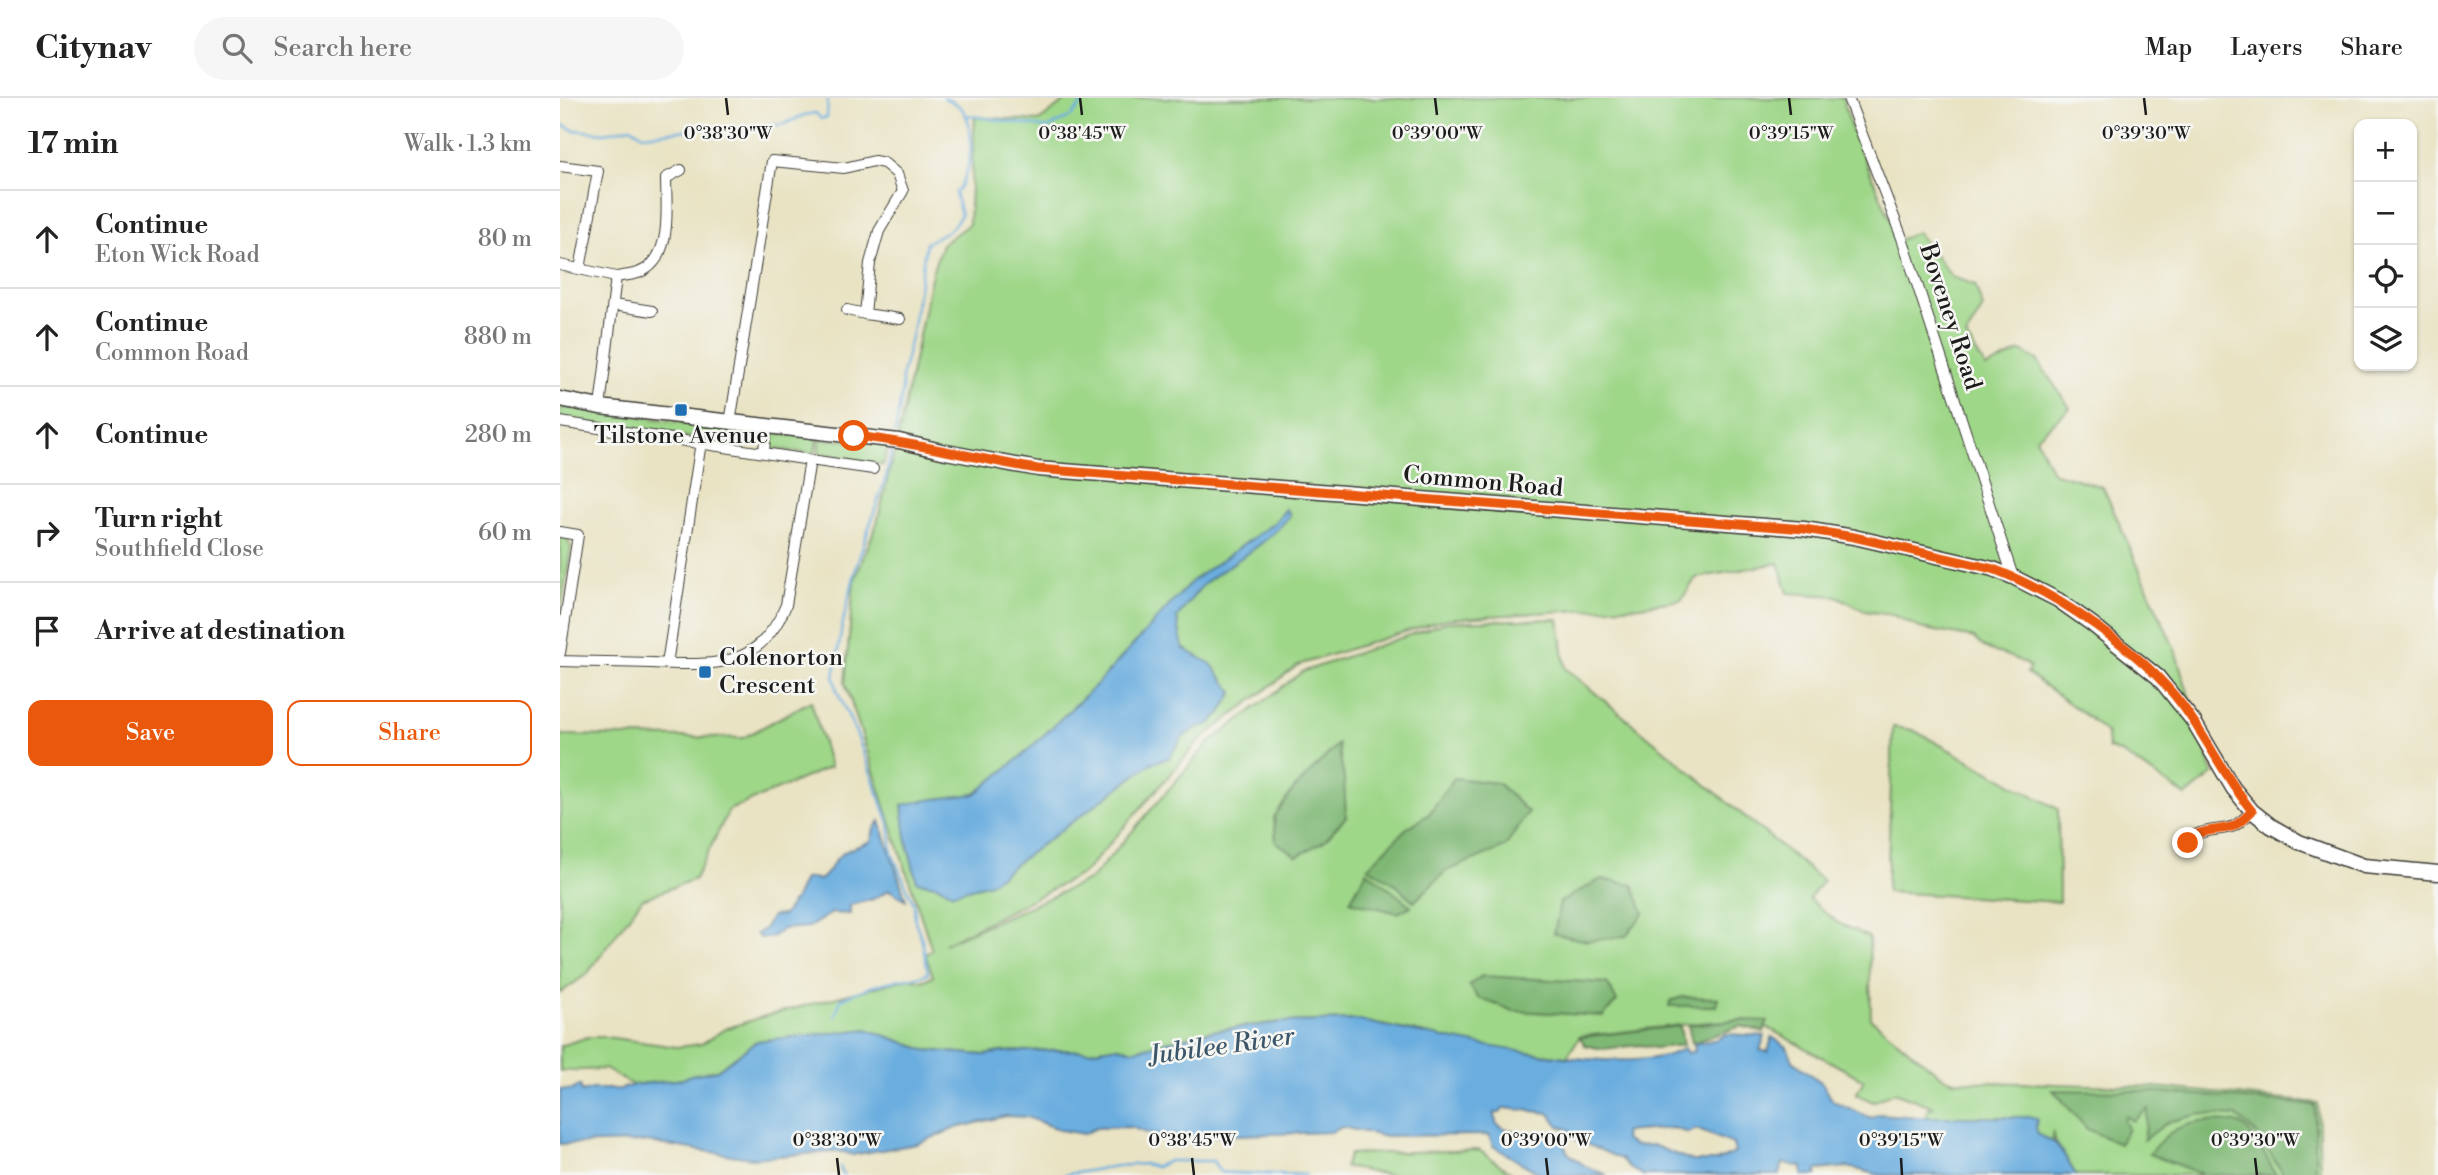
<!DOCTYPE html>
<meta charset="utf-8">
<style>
:root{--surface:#fff;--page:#f6f6f6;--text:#222;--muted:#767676;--line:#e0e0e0;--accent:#ea580c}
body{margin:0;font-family:"Libre Bodoni",serif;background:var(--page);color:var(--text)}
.controls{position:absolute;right:21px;top:21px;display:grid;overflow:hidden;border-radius:14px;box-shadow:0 2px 5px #0004}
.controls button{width:63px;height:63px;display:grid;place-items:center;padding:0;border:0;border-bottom:2px solid var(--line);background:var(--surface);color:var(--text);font:35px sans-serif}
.stop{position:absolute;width:21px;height:21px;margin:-16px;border:5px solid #ea580c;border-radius:50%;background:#fff}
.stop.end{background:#ea580c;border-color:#fff;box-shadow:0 2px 7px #0008}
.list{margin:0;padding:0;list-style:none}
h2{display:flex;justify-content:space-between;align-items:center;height:91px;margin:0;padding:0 28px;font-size:30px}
h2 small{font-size:23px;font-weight:400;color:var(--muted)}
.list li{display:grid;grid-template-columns:46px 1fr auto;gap:21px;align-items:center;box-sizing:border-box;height:98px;padding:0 28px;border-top:2px solid var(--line)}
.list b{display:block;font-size:26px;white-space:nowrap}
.list p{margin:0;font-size:23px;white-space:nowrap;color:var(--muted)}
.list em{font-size:23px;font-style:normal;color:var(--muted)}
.actions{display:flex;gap:14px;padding:21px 28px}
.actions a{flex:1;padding:16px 0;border:2px solid var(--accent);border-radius:14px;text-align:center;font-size:24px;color:var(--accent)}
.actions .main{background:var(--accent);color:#fff}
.icon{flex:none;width:38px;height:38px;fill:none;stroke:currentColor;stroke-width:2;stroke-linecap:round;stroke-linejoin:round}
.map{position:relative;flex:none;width:1878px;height:1077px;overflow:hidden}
header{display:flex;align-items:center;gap:42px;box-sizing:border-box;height:98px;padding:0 35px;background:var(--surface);border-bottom:2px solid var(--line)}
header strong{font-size:33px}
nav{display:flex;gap:38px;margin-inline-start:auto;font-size:24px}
.search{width:490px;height:63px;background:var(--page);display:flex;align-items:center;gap:18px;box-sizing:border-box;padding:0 24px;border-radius:38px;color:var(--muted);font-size:26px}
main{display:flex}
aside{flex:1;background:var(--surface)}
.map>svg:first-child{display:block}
.green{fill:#9fd789;stroke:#5e7a52;stroke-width:2}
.forest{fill:#7fb875;stroke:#4e6a48;stroke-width:2}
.water{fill:#6aaddf;stroke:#43647e;stroke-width:2;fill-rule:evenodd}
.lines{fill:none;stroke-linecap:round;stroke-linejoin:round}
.stream{stroke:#6aaddf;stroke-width:2.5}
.street-casing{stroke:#3b3a35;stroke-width:12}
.secondary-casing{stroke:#3b3a35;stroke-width:17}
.street{stroke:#fff;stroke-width:10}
.secondary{stroke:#fff;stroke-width:14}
.route{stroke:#ea580c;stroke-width:9}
.ticks{fill:none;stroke:#1c1c1c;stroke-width:2.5}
.poi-dot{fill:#1f6fb2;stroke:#f6f6f2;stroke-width:2.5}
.labels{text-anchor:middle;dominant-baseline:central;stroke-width:5;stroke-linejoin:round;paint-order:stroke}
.street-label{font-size:24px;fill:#1c1c1c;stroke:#f6f6f2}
.poi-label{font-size:24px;fill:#1c1c1c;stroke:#f6f6f2}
.water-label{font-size:26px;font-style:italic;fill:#3b566a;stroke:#f6f6f2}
.ticks-label{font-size:18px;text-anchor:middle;fill:#1c1c1c;stroke:#f6f6f2;stroke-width:5;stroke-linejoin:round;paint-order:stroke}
</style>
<header>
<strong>Citynav</strong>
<div class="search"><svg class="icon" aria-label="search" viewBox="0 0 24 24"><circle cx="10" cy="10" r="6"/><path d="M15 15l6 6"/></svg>Search here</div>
<nav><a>Map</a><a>Layers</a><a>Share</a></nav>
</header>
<main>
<aside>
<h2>17 min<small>Walk · 1.3 km</small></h2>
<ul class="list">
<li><svg class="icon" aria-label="ahead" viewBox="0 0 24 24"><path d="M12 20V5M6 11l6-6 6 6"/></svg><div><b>Continue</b><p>Eton Wick Road</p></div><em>80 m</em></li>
<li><svg class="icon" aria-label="ahead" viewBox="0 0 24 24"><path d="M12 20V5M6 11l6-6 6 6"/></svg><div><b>Continue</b><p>Common Road</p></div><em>880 m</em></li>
<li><svg class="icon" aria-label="ahead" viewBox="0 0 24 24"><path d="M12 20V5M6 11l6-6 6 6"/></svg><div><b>Continue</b></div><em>280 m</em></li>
<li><svg class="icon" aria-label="right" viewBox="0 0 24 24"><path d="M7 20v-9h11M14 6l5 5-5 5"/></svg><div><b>Turn right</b><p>Southfield Close</p></div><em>60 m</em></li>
<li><svg class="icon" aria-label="arrive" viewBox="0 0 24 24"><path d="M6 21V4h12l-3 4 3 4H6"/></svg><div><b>Arrive at destination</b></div></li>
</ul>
<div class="actions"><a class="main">Save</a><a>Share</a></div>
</aside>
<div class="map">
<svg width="1878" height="1077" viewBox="0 0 1878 1077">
<rect width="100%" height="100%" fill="#f6f6f2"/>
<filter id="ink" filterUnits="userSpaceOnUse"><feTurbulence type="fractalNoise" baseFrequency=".0143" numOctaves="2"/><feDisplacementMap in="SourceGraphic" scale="14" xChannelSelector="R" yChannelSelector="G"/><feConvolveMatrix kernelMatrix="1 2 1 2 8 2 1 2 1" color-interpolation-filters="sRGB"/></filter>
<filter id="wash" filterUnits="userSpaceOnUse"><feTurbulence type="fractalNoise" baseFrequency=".00686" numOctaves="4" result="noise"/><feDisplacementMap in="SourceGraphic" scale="28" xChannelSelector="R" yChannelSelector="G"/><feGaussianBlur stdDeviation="1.57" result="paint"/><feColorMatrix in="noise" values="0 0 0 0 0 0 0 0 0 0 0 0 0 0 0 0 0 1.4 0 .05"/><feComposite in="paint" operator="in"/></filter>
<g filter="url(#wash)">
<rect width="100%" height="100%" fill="#e9e3c3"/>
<path class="green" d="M509 0H1283L1290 27 1339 142 1357 134 1392 179 1415 187 1423 210 1406 238 1426 270 1461 253 1477 262 1510 310 1476 340 1492 374 1543 389 1615 552 1653 676 1626 698 1563 656 1548 650 1547 636 1528 619 1467 575 1470 569C1452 554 1430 559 1414 540L1360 530 1333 517 1305 513 1277 498 1228 495 1219 465 1136 480 1121 502 1080 508 886 521 738 567 640 642 524 775 384 846 531 781 648 646 742 574 887 524 999 521 1005 570 1263 783 1249 801 1278 825 1309 839 1311 921 1383 979 1394 983 1595 989 1758 1005 1760 1077H1516L1496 1045 1493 1033V1046L1362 1029 1368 1011 1374 1009 1334 994 1313 1004 1296 996 1304 982 1206 929 1207 923C1144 920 1083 933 1020 938L1007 959 939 951 797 922 722 924 651 933 574 952 558 948 529 953 495 952 441 954 424 957 365 952 307 932 197 943 157 972 131 977 123 981 73 987 45 971 0 973V948L28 939H46L117 949 141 946 165 931 202 919 350 880 362 883 373 878 365 856 372 852 285 585 294 483 317 425 340 330 372 175 382 146 409 126 415 19 479 23Z
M0 310H20L148 328 146 342 0 321Z
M150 328 190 332 194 335 195 340 186 347 149 341Z
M215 335 257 340 255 356 206 350 207 340Z
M259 341 329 345 323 367 259 355Z
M0 437 8 442 11 450 0 520Z
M251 603 270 669 169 712 135 781 82 801 27 876 0 895V637L183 640Z
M1333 629 1353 632 1498 711 1499 804 1327 794Z
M919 1052 954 1077H828L784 1069 790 1056Z"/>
<path class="forest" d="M778 646 784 681 786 719 764 743 737 758 716 744 714 719 734 691Z
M894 680 938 685 968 714 945 749 886 773 854 804 835 786 808 769 847 730 869 716Z
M807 773 851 808 838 815 790 803Z
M1041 781 1073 787 1084 815 1066 838 1028 843 994 836 1000 804Z
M922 878 1047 885 1057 903 1043 918 954 913 918 900 909 887Z
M1122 899 1158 900 1156 908H1109L1110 903Z
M1176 922 1207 923 1204 934 1181 928 1132 945 1128 927Z
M1120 928 1123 947 1095 950 1081 947 1042 951 1025 947 1020 939Z
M1493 992 1591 993 1755 1007V1077H1724L1697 1036 1676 1018 1641 1016 1608 1024 1584 1042 1588 1011 1573 1023 1566 1018 1564 1021 1568 1031 1559 1046 1527 1031Z
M1650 1023C1659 1024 1671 1023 1679 1026 1693 1032 1709 1064 1716 1077H1644L1589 1056C1607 1033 1621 1025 1650 1023Z"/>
<path class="water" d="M726 411 730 417C709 445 677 461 649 482 637 491 627 507 617 520L623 550 651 566 673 594 661 615 648 627 638 629 622 640 609 660 592 665 430 785 393 795 376 787 357 784 346 740 342 707 367 702 415 696 464 656 538 585 632 483 714 425Z
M320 723 346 802 329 792 313 801 290 807V816L272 815 249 829 223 831 212 839 200 840 196 836 204 831 212 818 223 817 235 801 244 781 252 780 259 782C270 776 272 762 283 755 291 750 302 747 311 743L314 731Z
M797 922C861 935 1073 985 1124 950L1127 955 1135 953 1134 946 1158 941 1166 936 1205 938 1200 952 1208 954 1212 939 1227 949 1233 963 1262 985 1273 1003 1311 1020 1318 1016 1358 1019H1470L1477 1021C1472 1041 1486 1038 1496 1046 1504 1054 1510 1068 1516 1077H1320L1288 1069 1257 1072V1077H1242V1069L1223 1065 1220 1077H1083L1071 1071 1061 1061 1015 1041 1010 1032 999 1028 989 1015 944 1010 940 1015H935L936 1025 943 1030 966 1036 989 1035 1004 1047 1008 1055 1025 1068 1047 1077H982L933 1048 929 1037 822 1038 782 1029 771 1034 623 1039 592 1037 570 1029 536 1030 523 1036 500 1032 467 1019 446 1018 396 1030 357 1046 292 1057 284 1054H272L191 1060 86 1044 0 1046V991L12 992 20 987 22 994 32 991H61L73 987 123 981 131 977 157 972 197 943 307 931 365 952 424 957 441 954 495 952 529 953 558 948 574 952 651 933 722 924ZM1113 1030 1128 1035 1136 1031 1173 1046 1175 1055 1156 1063H1133L1092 1047 1075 1048 1064 1042 1065 1034Z"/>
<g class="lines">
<path class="stream" d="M406 17 488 30 512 18 526 0
M0 26 14 32 45 35 71 29 83 37 146 30 162 33 186 31 224 26 244 17 256 15 261 21 267 19 268 0
M335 335 342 295V277L352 235 366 145 391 131 401 117 395 95C398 91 402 86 404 81 412 63 415 27 402 11 398 5 390 3 384 0
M275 918 281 901C300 892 320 885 341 881 350 879 360 880 368 875L362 842 355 823 354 807 332 755 329 725 297 637 277 593 274 579 282 528 297 466 326 379 332 349
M280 1069 283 1077
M504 1077 556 1068 584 1066 596 1069 609 1063H653L660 1074C687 1077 718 1075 746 1077"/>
</g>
</g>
<g filter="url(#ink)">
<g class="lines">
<defs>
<path id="street" d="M1288 0 1342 140 1453 479
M0 68 38 73 20 171
M0 167 56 179 40 309
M56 179C63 178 71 177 78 175 114 162 106 109 106 80L121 72
M53 207 92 213
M287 212 305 216
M0 324 250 362 226 507C199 573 152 567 91 565 61 564 30 564 0 563
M170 325 212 63 284 70 314 63 324 65 337 76 343 93 319 133 310 165 305 216 340 221
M204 354 206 329
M250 362 313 371
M0 434 18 437 0 555
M107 566 141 344
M1628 745C1636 729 1660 734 1674 728 1681 724 1687 718 1692 713"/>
<path id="secondary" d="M0 301 40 309 339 343 386 354 478 371 1244 431 1294 439 1433 471 1453 479 1498 502 1532 526 1598 579 1634 624 1673 690 1692 713 1711 728 1739 744 1804 768 1878 775"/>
</defs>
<use href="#street" class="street-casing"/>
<use href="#secondary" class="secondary-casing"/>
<use href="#street" class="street"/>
<use href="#secondary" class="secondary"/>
</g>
</g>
<g class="lines" filter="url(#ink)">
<path class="route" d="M294 338C356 344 416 361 478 371L1244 431 1294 439 1433 471C1495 494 1582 553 1622 607 1648 641 1665 680 1692 713 1687 718 1681 724 1674 728 1660 734 1636 729 1628 745"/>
</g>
<path class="ticks" d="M166 0 168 17M520 0 522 17M875 0 877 17M1229 0 1231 17M1584 0 1586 17M277 1060 279 1077M632 1060 634 1077M986 1060 988 1077M1341 1060 1342 1077M1695 1060 1697 1077"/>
<g class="poi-dot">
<rect x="114" y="305" width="14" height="14" rx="3.5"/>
<rect x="138" y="567" width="14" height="14" rx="3.5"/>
</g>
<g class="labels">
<g class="street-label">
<text transform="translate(1390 219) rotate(72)">Boveney Road</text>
<text transform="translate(923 384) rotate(5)">Common Road</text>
</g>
<g class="poi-label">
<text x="121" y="338">Tilstone Avenue</text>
<text x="159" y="560" text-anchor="start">Colenorton<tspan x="159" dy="28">Crescent</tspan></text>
</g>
<g class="water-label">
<text transform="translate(662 948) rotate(-8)">Jubilee River</text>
</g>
</g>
<g class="ticks-label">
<text x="168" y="41">0°38'30"W</text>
<text x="522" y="41">0°38'45"W</text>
<text x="877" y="41">0°39'00"W</text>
<text x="1231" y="41">0°39'15"W</text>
<text x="1586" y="41">0°39'30"W</text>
<text x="277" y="1048">0°38'30"W</text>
<text x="632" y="1048">0°38'45"W</text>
<text x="986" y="1048">0°39'00"W</text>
<text x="1341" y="1048">0°39'15"W</text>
<text x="1695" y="1048">0°39'30"W</text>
</g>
</svg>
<div class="controls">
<button>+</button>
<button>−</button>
<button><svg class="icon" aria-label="locate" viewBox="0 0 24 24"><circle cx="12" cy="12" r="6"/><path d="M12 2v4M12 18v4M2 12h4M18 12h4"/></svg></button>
<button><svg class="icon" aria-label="layers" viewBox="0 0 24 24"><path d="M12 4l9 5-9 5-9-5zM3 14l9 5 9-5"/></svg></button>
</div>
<div class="stop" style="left:294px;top:338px"></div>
<div class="stop end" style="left:1628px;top:745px"></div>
</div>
</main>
